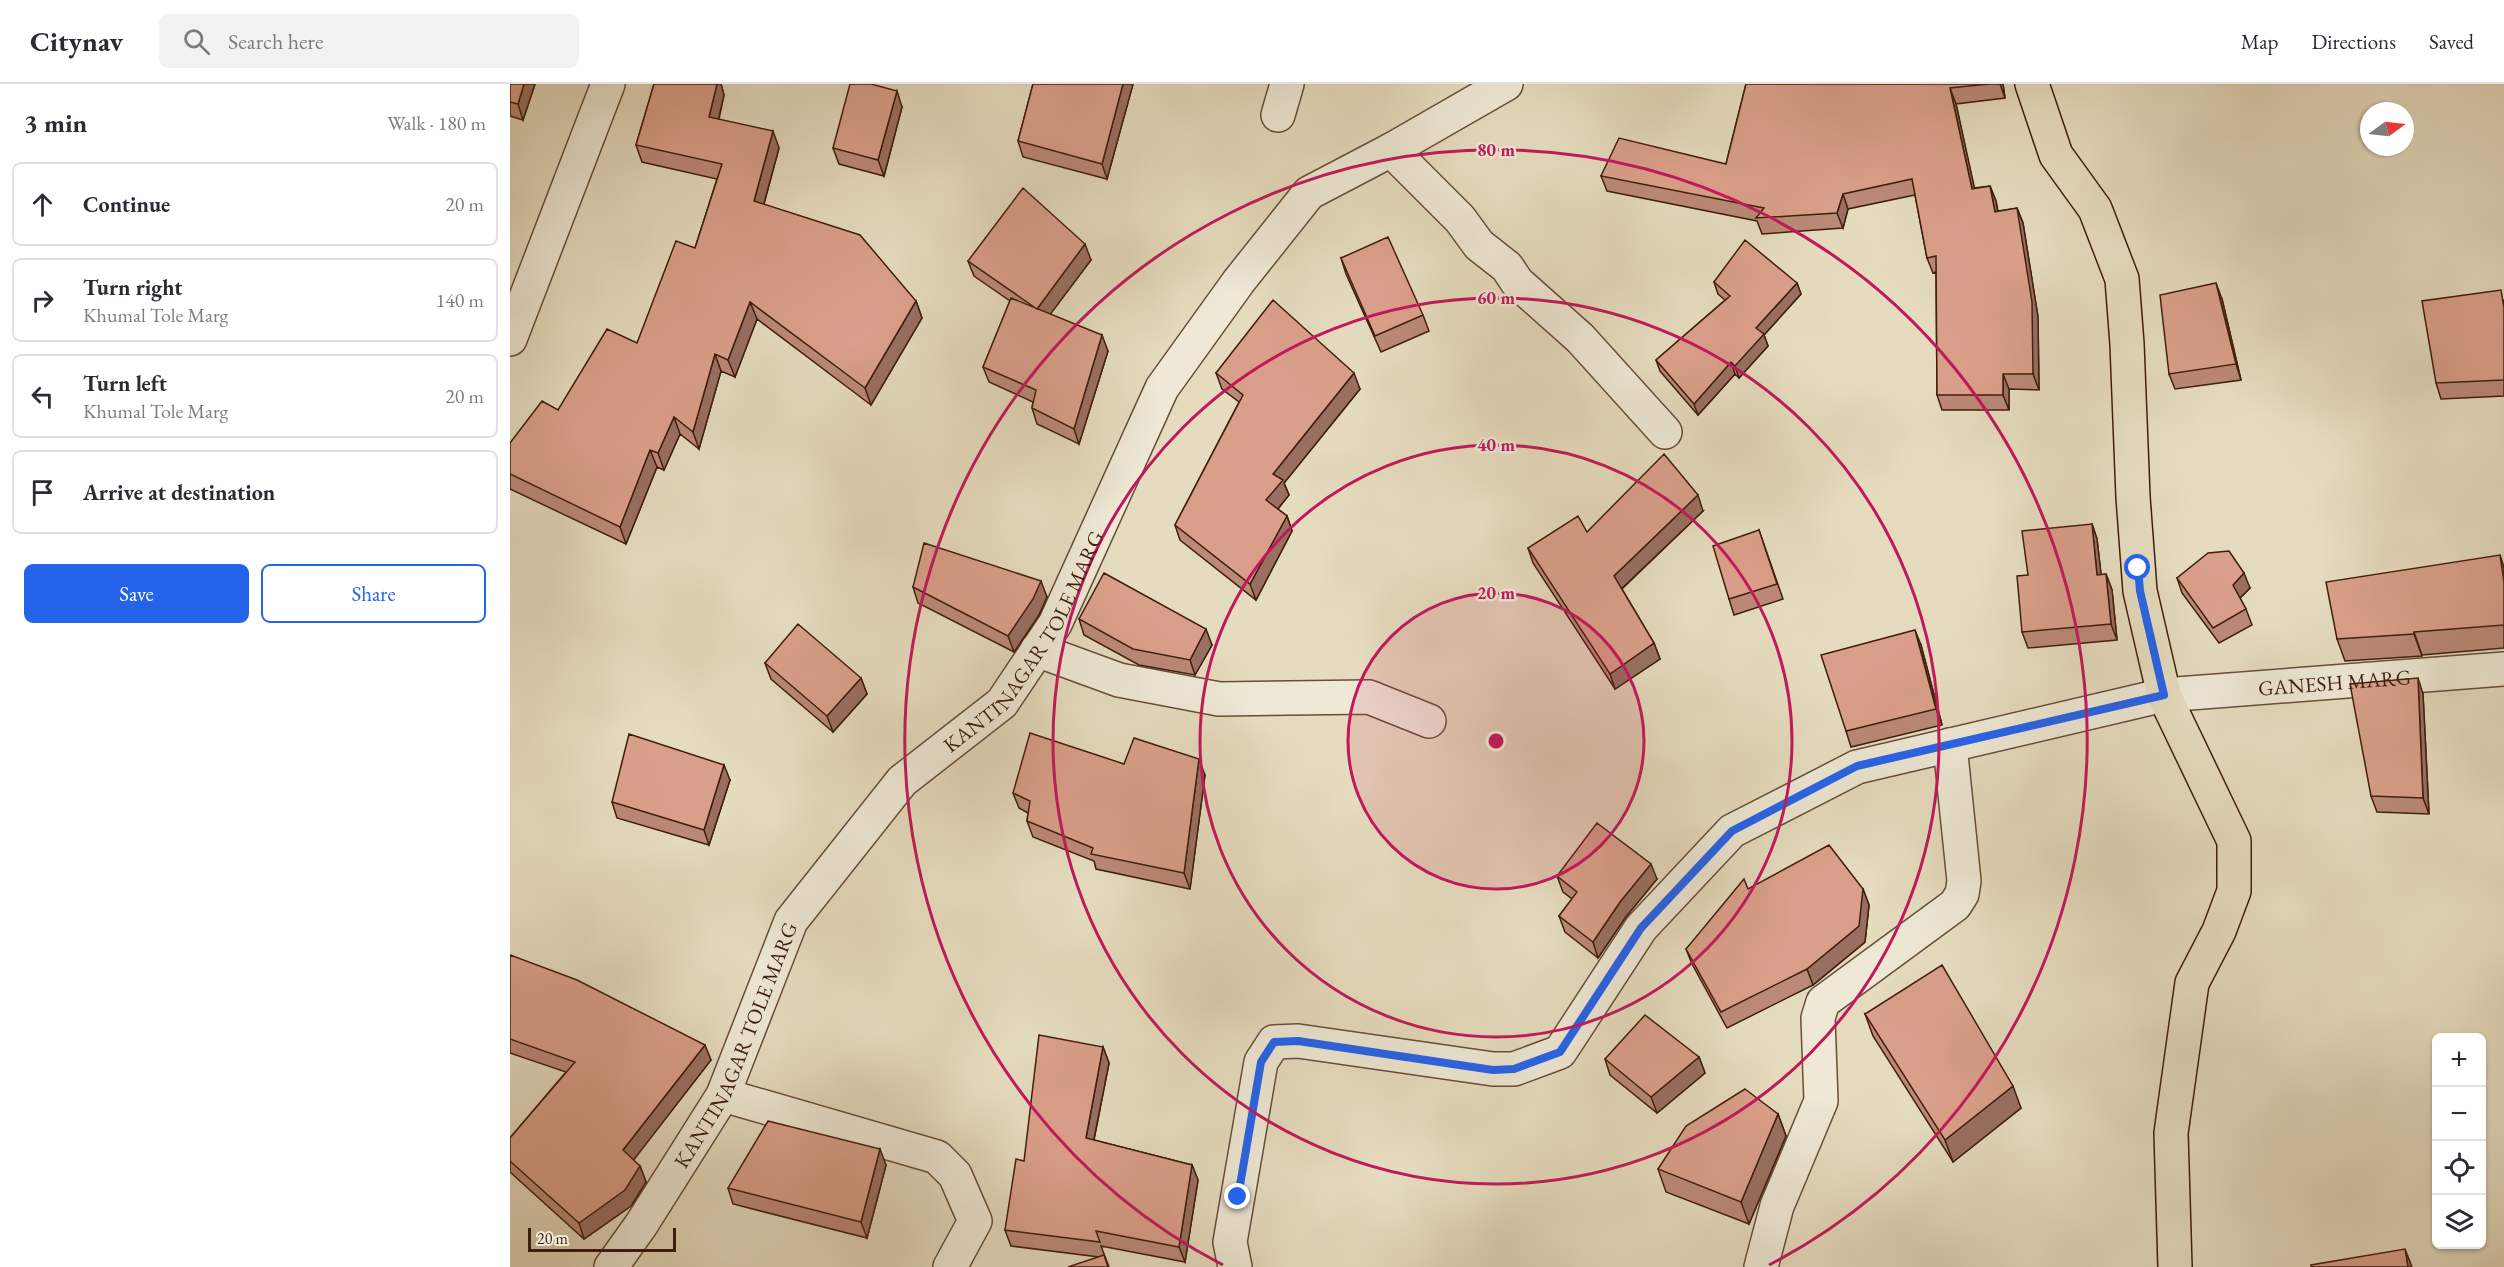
<!DOCTYPE html>
<meta charset="utf-8">
<style>
:root{--surface:#fff;--page:#f2f2f3;--text:#2b2b33;--muted:#7c7c81;--line:#e1e1e2;--accent:#2563eb}
body{margin:0;font-family:"EB Garamond",serif;background:var(--page);color:var(--text)}
.controls{position:absolute;right:18px;bottom:18px;display:grid;overflow:hidden;border-radius:9px;box-shadow:0 2px 4px #0004}
.controls button{width:54px;height:54px;display:grid;place-items:center;padding:0;border:0;border-bottom:2px solid var(--line);background:var(--surface);color:var(--text);font:30px sans-serif}
.compass{position:absolute;left:1850px;top:18px;width:54px;height:54px;border-radius:50%;background:var(--surface);box-shadow:0 2px 4px #0004;rotate:75deg}
.scale{position:absolute;left:18px;bottom:15px;width:148px;box-sizing:border-box;padding-left:6px;border:3px solid #401e0d;border-top:0;font-size:16px;line-height:21px;white-space:nowrap;color:#401e0d;-webkit-text-stroke:4px #eee8d5;paint-order:stroke}
.stop{position:absolute;width:18px;height:18px;margin:-14px;border:4px solid #2563eb;border-radius:50%;background:#fff}
.stop.end{background:#2563eb;border-color:#fff;box-shadow:0 2px 6px #0008}
.list{margin:0;padding:0;list-style:none}
h2{display:flex;justify-content:space-between;align-items:center;height:78px;margin:0;padding:0 24px;font-size:26px}
h2 small{font-size:20px;font-weight:400;color:var(--muted)}
.list li{display:grid;grid-template-columns:39px 1fr auto;gap:18px;align-items:center;box-sizing:border-box;height:84px;margin:0 12px 12px;padding:0 12px;border:2px solid var(--line);border-radius:9px}
.list b{display:block;font-size:22px;white-space:nowrap}
.list p{margin:0;font-size:20px;white-space:nowrap;color:var(--muted)}
.list em{font-size:20px;font-style:normal;color:var(--muted)}
.actions{display:flex;gap:12px;padding:18px 24px}
.actions a{flex:1;padding:14px 0;border:2px solid var(--accent);border-radius:9px;text-align:center;font-size:21px;color:var(--accent)}
.actions .main{background:var(--accent);color:#fff}
.icon{flex:none;width:33px;height:33px;fill:none;stroke:currentColor;stroke-width:2;stroke-linecap:round;stroke-linejoin:round}
.map{position:relative;flex:none;width:1994px;height:1183px;overflow:hidden}
header{display:flex;align-items:center;gap:36px;box-sizing:border-box;height:84px;padding:0 30px;background:var(--surface);border-bottom:2px solid var(--line)}
header strong{font-size:28px}
nav{display:flex;gap:33px;margin-inline-start:auto;font-size:21px}
.search{width:420px;height:54px;background:var(--page);display:flex;align-items:center;gap:15px;box-sizing:border-box;padding:0 21px;border-radius:9px;color:var(--muted);font-size:22px}
main{display:flex}
aside{flex:1;background:var(--surface)}
.map>svg:first-child{display:block}
.lines{fill:none;stroke-linecap:round;stroke-linejoin:round}
.minor-casing{stroke:#694d39;stroke-width:36}
.major-casing{stroke:#401e0d;stroke-width:36}
.minor{stroke:#eee8d5;stroke-width:33}
.major{stroke:#e5dbbe;stroke-width:33}
.wall{fill:#bb8977;stroke:#401e0d;stroke-width:1.5}
.shaded-wall{fill:#996f61;stroke:#401e0d;stroke-width:1.5}
.building{fill:#da9f8a;stroke:#401e0d;stroke-width:1.5}
.route{stroke:#2563eb;stroke-width:8}
.ring{fill:none;stroke:#c2185b;stroke-width:3}
.labels{text-anchor:middle;dominant-baseline:central;stroke-width:5;stroke-linejoin:round;paint-order:stroke}
.street-label{font-size:21px;fill:#401e0d;stroke:#eee8d5}
.centre{fill:#c2185b;stroke:#eee8d5;stroke-width:3}
.ring-label{font-size:18px;text-anchor:middle;font-weight:bold;fill:#c2185b;stroke:#eee8d5;stroke-width:5;stroke-linejoin:round;paint-order:stroke}
</style>
<header>
<strong>Citynav</strong>
<div class="search"><svg class="icon" aria-label="search" viewBox="0 0 24 24"><circle cx="10" cy="10" r="6"/><path d="M15 15l6 6"/></svg>Search here</div>
<nav><a>Map</a><a>Directions</a><a>Saved</a></nav>
</header>
<main>
<aside>
<h2>3 min<small>Walk · 180 m</small></h2>
<ul class="list">
<li><svg class="icon" aria-label="ahead" viewBox="0 0 24 24"><path d="M12 20V5M6 11l6-6 6 6"/></svg><div><b>Continue</b></div><em>20 m</em></li>
<li><svg class="icon" aria-label="right" viewBox="0 0 24 24"><path d="M7 20v-9h11M14 6l5 5-5 5"/></svg><div><b>Turn right</b><p>Khumal Tole Marg</p></div><em>140 m</em></li>
<li><svg class="icon" aria-label="left" viewBox="0 0 24 24"><path d="M17 20v-9H6M10 6l-5 5 5 5"/></svg><div><b>Turn left</b><p>Khumal Tole Marg</p></div><em>20 m</em></li>
<li><svg class="icon" aria-label="arrive" viewBox="0 0 24 24"><path d="M6 21V4h12l-3 4 3 4H6"/></svg><div><b>Arrive at destination</b></div></li>
</ul>
<div class="actions"><a class="main">Save</a><a>Share</a></div>
</aside>
<div class="map">
<svg width="1994" height="1183" viewBox="0 0 1994 1183">
<rect width="100%" height="100%" fill="#e5dbbe"/>
<filter id="stains"><feTurbulence type="fractalNoise" baseFrequency=".00333" numOctaves="4"/><feColorMatrix values="0 0 0 0 .2 0 0 0 0 .09 0 0 0 0 .02 0 0 0 .5 -.17"/></filter>
<radialGradient id="worn" r=".72"><stop offset=".6" stop-color="#630" stop-opacity="0"/><stop offset="1" stop-color="#630" stop-opacity=".3"/></radialGradient>
<g class="lines">
<defs>
<g id="minor">
<path d="M768 31 777 0"/>
<path d="M881 66 950 135 969 161 997 183 1007 198 1070 254 1155 348"/>
<path d="M0 255 98 0"/>
<path d="M527 566 609 596 709 615 859 613 919 637"/>
<path d="M213 1011 427 1073 445 1091 465 1137 440 1183"/>
<path id="s1" d="M101 1183 131 1141 213 1011 281 837 392 697 492 619 545 540 652 304 729 197 799 109 881 66 996 0"/>
<path id="s2" d="M725 1183 720 1158 751 978 764 958 788 957 983 985H1004L1050 968 1131 844 1222 747 1347 683 1654 611 1994 585"/>
<path d="M1251 1183 1267 1122 1311 1017 1308 934 1313 918 1445 821 1452 810 1454 797 1440 661"/>
</g>
<path id="major" d="M1522 0 1546 71 1585 125 1612 195 1617 260 1623 413 1630 507 1654 611 1724 757V807L1709 847 1682 899 1661 1049 1665 1183"/>
</defs>
<use href="#minor" class="minor-casing"/>
<use href="#major" class="major-casing"/>
<use href="#minor" class="minor"/>
<use href="#major" class="major"/>
</g>
<path class="wall" d="M0 0H25L13 36 0 32Z
M144 0H211L214 11 209 35 269 64 254 120 406 217 412 234 361 321 247 235 225 293 211 287 189 365 170 350 154 386 147 383 116 460 0 405V359L48 326 127 259 185 164 207 95 132 78 126 61Z
M523 0H623L597 95 513 73 508 57Z
M1236 0H1493L1495 14 1446 20 1464 104 1480 102 1486 117 1488 127 1507 124 1513 139 1528 233 1529 306 1499 305V326H1432L1427 311 1426 188 1423 189 1417 174 1405 111 1338 125 1333 144 1252 150 1247 137 1097 107 1091 92 1216 80Z
M392 23 374 92 329 80 323 64Z
M831 174 913 231 919 247 871 268 836 190Z
M581 176 540 230 598 267 569 360 527 340 522 324 523 318 479 298 473 283 500 217 464 192 458 177Z
M1204 198 1287 199 1291 210 1254 251 1258 262 1229 294 1225 290 1188 331 1150 287 1146 276 1215 216 1208 210Z
M1712 215 1731 296 1665 305 1659 290Z
M1994 216V312L1931 315 1926 299Z
M706 289 850 305 774 399 779 411 768 425 777 432 782 447 746 516 670 456 665 441 729 318 712 305Z
M1193 427 1112 505 1144 559 1150 575 1105 605 1023 479 1018 464 1077 448Z
M1582 440 1587 455 1591 491 1596 490 1602 506 1607 556 1518 564 1512 548 1518 491Z
M1249 446 1273 515 1224 531 1219 515Z
M1994 483V564L1912 571V572L1835 577 1827 555Z
M1667 494 1740 504 1730 514 1736 525 1742 541 1709 559 1672 509Z
M403 503 537 513 529 531 504 568 408 519Z
M569 535 702 561 685 591 629 581 574 551Z
M1411 561 1432 641 1341 663 1336 647Z
M255 579 351 594 357 610 323 648 261 595Z
M1913 610 1919 730 1867 728 1861 712Z
M614 680 695 691 680 805 586 785 584 777 523 753 517 737 518 729 509 724 503 709Z
M220 696 199 761 107 734 102 718Z
M1047 792 1147 795 1115 834 1088 874 1055 848 1049 832 1062 815 1053 808Z
M1238 805H1353L1359 821 1355 858 1303 901 1217 944 1182 880 1176 865Z
M0 871 201 976 123 1076 130 1082 136 1098 121 1122 74 1155 0 1088V1054L56 988 0 969Z
M1355 930 1511 1024 1443 1078 1363 952Z
M593 963 599 979 584 1056 682 1081 688 1096 675 1178 591 1162 599 1183 589 1173 501 1162 495 1146 514 1077Z
M1189 973 1195 989 1147 1029 1100 991 1095 975Z
M1268 1030 1276 1052 1239 1140 1156 1108 1148 1085Z
M376 1081 357 1154 223 1120 218 1104Z"/>
<path class="shaded-wall" d="M14 0H25L13 36 8 20Z
M207 0H211L214 11 205 50 199 33Z
M613 0H623L597 95 592 80Z
M1490 0H1493L1495 14Z
M1440 4 1446 20 1468 120 1462 105Z
M387 7 392 23 374 92 368 76Z
M263 47 269 64 250 134 244 117Z
M1480 102 1486 117 1490 143 1485 128Z
M1333 110 1338 125 1333 144 1327 129Z
M1507 124 1513 139 1528 233 1529 306 1523 290Z
M575 160 581 176 533 240 527 225Z
M1287 199 1291 210 1254 251 1258 262 1229 294 1225 282 1246 244Z
M1706 199 1712 215 1731 296 1726 280Z
M406 217 412 234 361 321 355 304Z
M240 218 247 235 225 293 218 276Z
M592 251 598 267 569 360 564 345Z
M205 270 211 287 189 365 183 348Z
M1221 278 1225 290 1188 331 1184 320Z
M844 289 850 305 774 399 779 411 762 432 756 416 763 390Z
M1493 290 1499 305V326L1493 311Z
M164 333 170 350 154 386 148 369Z
M140 366 147 383 116 460 110 443Z
M1188 411 1193 427 1109 507 1104 492Z
M777 432 782 447 746 516 740 500Z
M1582 440 1587 455 1593 507 1587 491Z
M1990 471 1994 483V498Z
M1734 489 1740 504 1728 516 1723 501Z
M1596 490 1602 506 1607 556 1601 540Z
M531 497 537 513 529 531 504 568 498 552Z
M696 545 702 561 685 591 680 576Z
M1405 546 1411 561 1432 641 1426 625Z
M1904 548 1912 571V572L1904 550Z
M1144 559 1150 575 1105 605 1100 590Z
M351 594 357 610 323 648 317 632Z
M1908 594 1913 610 1919 730 1913 714Z
M689 675 695 691 680 805 674 789Z
M214 681 220 696 199 761 194 746Z
M1141 780 1147 795 1115 834 1088 874 1083 858 1110 818Z
M1353 805 1359 821 1355 858 1303 901 1297 885Z
M195 961 201 976 119 1082 113 1066Z
M593 963 599 979 581 1070 576 1054Z
M1189 973 1195 989 1147 1029 1141 1013Z
M1503 1002 1511 1024 1443 1078 1435 1056Z
M1268 1030 1276 1052 1239 1140 1231 1118Z
M370 1065 376 1081 357 1154 351 1138Z
M682 1081 688 1096 675 1178 669 1163Z
M130 1082 136 1098 121 1122 74 1155 69 1139Z
M1895 1165 1902 1183H1898Z"/>
<path class="building" d="M0 0H14L8 20 0 18Z
M144 0H207L199 33 263 47 244 117 350 151 406 217 355 304 240 218 218 276 205 270 183 348 164 333 148 369 140 366 110 443 0 390V359L32 317 48 326 97 245 127 259 166 157 185 164 212 80 126 61Z
M340 0H361L387 7 368 76 323 64Z
M523 0H613L592 80 508 57Z
M1236 0H1479L1440 4 1462 105 1480 102 1485 128 1507 124 1522 218 1523 290H1493V311H1427L1426 172 1417 174 1402 95 1333 110 1327 129 1246 134 1254 124 1091 92 1109 54 1216 80Z
M513 104 575 160 527 225 458 177Z
M878 153 913 231 865 252 831 174Z
M1235 156 1287 199 1246 244 1254 250 1225 282 1221 278 1184 320 1146 276 1220 212 1204 198Z
M1706 199 1726 280 1659 290 1650 211Z
M1991 206 1994 224V296L1926 299 1912 217Z
M501 214 592 251 564 345 522 324 526 306 473 283Z
M763 216 844 289 763 390 773 396 756 416 777 432 740 500 665 441 733 311 706 289Z
M1154 370 1188 411 1104 492 1144 559 1100 590 1018 464 1068 432 1077 448Z
M1582 440 1587 491 1596 490 1601 540 1512 548 1507 492 1518 491 1512 447Z
M1249 446 1267 500 1219 515 1203 462Z
M414 459 531 497 523 515 498 552 403 503Z
M1719 467 1734 489 1723 501 1736 525 1703 544 1667 494 1698 469Z
M1990 471 1994 498V541L1904 548V550L1827 555 1816 498Z
M594 489 696 545 680 576 623 565 569 535Z
M288 540 351 594 317 632 255 579Z
M1405 546 1426 625 1336 647 1311 571Z
M1908 594 1913 714 1861 712 1840 600Z
M520 649 614 680 624 654 689 675 674 789 581 770 583 764 517 737 520 717 503 709Z
M119 650 214 681 194 746 102 718Z
M1087 739 1141 780 1110 818 1083 858 1049 832 1067 808 1047 792Z
M1319 761 1353 805 1349 842 1297 885 1211 928 1176 865 1234 795 1238 805Z
M0 871 67 896 195 961 113 1066 130 1082 115 1106 69 1139 0 1077V1054L65 978 0 955Z
M1432 881 1503 1002 1435 1056 1355 930Z
M1135 931 1189 973 1141 1013 1095 975Z
M529 951 593 963 576 1054 682 1081 669 1163 586 1147 590 1158 495 1146 506 1075 514 1077Z
M1235 1005 1268 1030 1231 1118 1148 1085 1176 1042Z
M258 1037 370 1065 351 1138 218 1104Z
M1895 1165 1898 1183H1801V1181Z
M594 1171 598 1183H558Z"/>
<g class="lines">
<path class="route" d="M728 1113 751 978 764 958 788 957 983 986 1004 985 1050 968 1131 844 1222 747 1347 682 1654 611 1630 507 1628 484"/>
</g>
<circle cx="986" cy="657" r="148" fill="#c2185b" fill-opacity=".12"/>
<g class="ring">
<circle cx="986" cy="657" r="148"/>
<circle cx="986" cy="657" r="296"/>
<circle cx="986" cy="657" r="443"/>
<path d="M713 1181A591 591 0 1 1 1259 1181"/>
</g>
<g class="labels">
<g class="street-label">
<text stroke="none"><textPath href="#s1" startOffset="760">KANTINAGAR TOLE MARG</textPath></text>
<text stroke="none"><textPath href="#s2" startOffset="1431">GANESH MARG</textPath></text>
<text stroke="none"><textPath href="#s1" startOffset="256">KANTINAGAR TOLE MARG</textPath></text>
</g>
</g>
<circle cx="986" cy="657" r="9" class="centre"/>
<g class="ring-label">
<text x="986" y="72">80 m</text>
<text x="986" y="220">60 m</text>
<text x="986" y="367">40 m</text>
<text x="986" y="515">20 m</text>
</g>
<rect width="100%" height="100%" filter="url(#stains)"/>
<rect width="100%" height="100%" fill="url(#worn)"/>
</svg>
<div class="controls">
<button>+</button>
<button>−</button>
<button><svg class="icon" aria-label="locate" viewBox="0 0 24 24"><circle cx="12" cy="12" r="6"/><path d="M12 2v4M12 18v4M2 12h4M18 12h4"/></svg></button>
<button><svg class="icon" aria-label="layers" viewBox="0 0 24 24"><path d="M12 4l9 5-9 5-9-5zM3 14l9 5 9-5"/></svg></button>
</div>
<svg class="compass" viewBox="-18 -18 36 36"><path d="M0-13l5 13h-10z" fill="#e53935"/><path d="M0 13l5-13h-10z" fill="#7c7c81"/></svg>
<div class="scale">20 m</div>
<div class="stop" style="left:1628px;top:484px"></div>
<div class="stop end" style="left:728px;top:1113px"></div>
</div>
</main>
